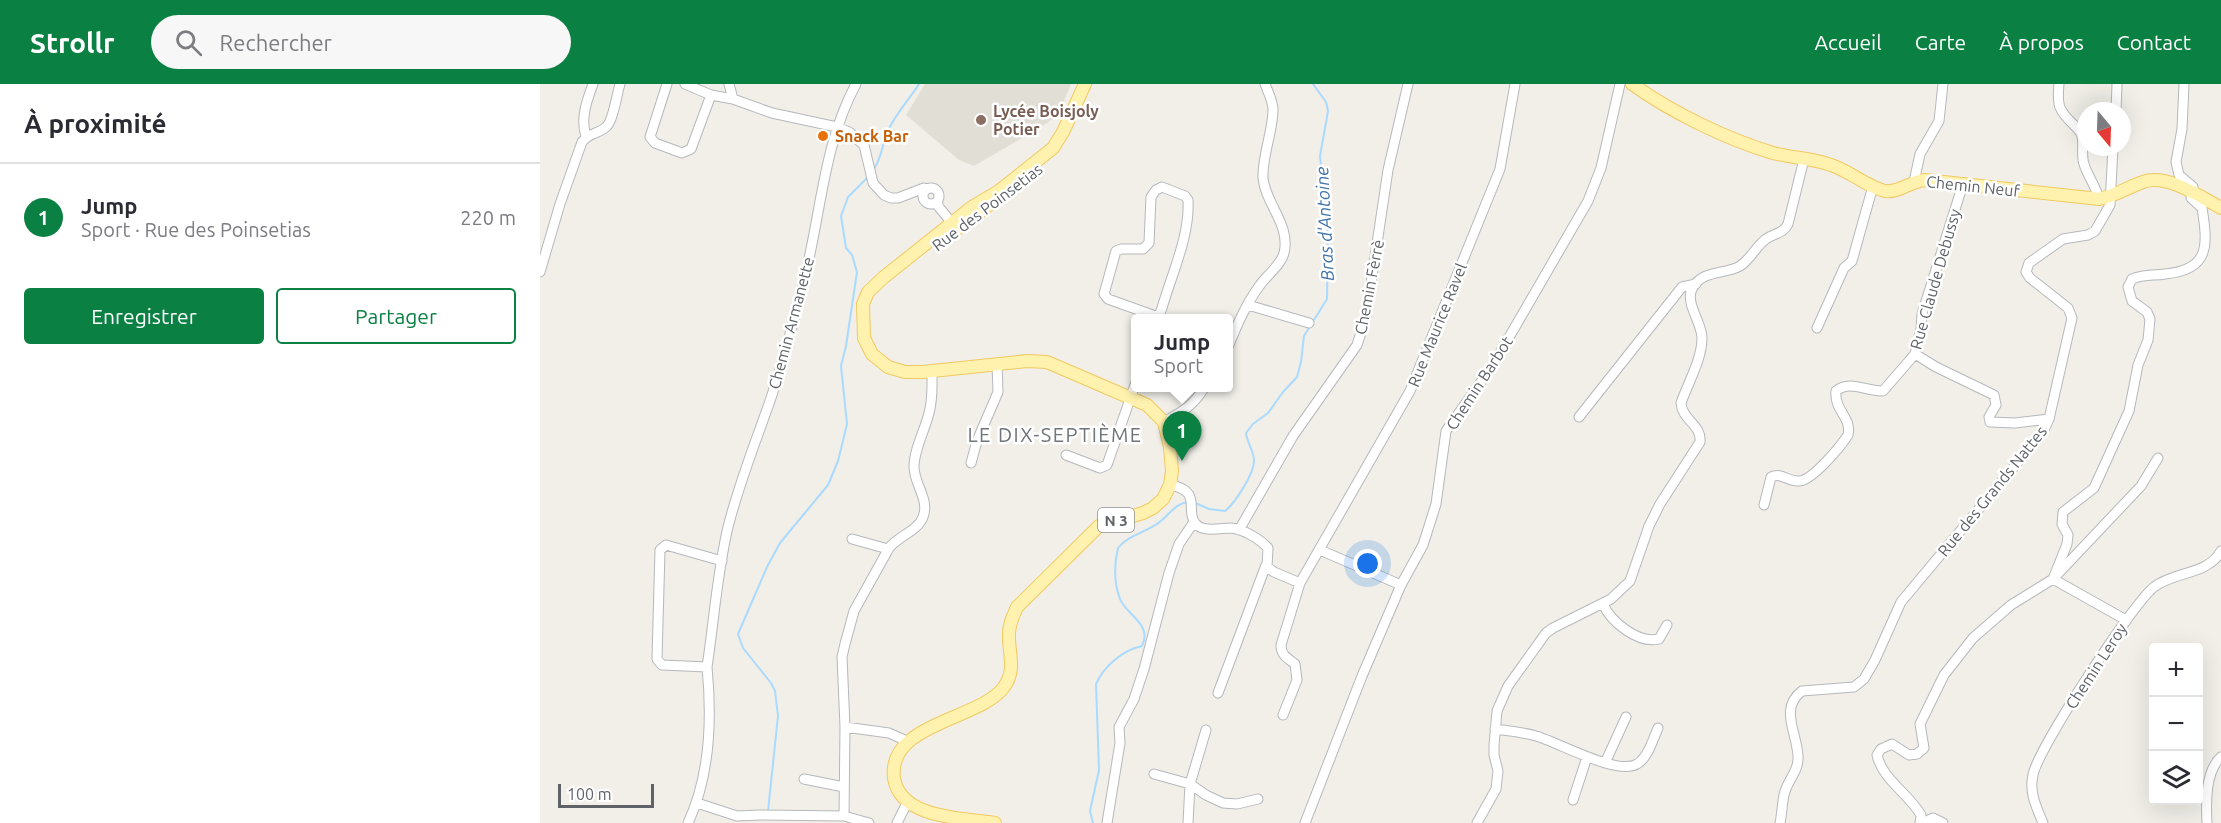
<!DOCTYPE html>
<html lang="fr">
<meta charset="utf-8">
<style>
:root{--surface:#fff;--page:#f7f7f7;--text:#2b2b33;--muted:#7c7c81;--line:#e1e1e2;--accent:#0b8043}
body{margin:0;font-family:Ubuntu,sans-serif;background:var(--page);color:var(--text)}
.controls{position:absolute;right:18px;bottom:18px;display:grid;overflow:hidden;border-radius:6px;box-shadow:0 6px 24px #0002}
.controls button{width:54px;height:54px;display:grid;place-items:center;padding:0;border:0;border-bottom:2px solid var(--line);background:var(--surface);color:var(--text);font:30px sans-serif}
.compass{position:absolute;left:1537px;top:18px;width:54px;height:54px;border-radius:50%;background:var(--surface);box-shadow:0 6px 24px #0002;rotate:161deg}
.scale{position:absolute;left:18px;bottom:15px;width:96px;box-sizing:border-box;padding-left:6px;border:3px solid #5f6368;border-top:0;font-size:16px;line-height:21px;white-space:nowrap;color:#5f6368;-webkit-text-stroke:4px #fff;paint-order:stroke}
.you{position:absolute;left:828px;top:480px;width:21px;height:21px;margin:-15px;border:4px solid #fff;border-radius:50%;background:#1a73e8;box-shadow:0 0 0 9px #1a73e833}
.badge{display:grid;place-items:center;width:39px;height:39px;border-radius:50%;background:var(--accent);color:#fff;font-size:20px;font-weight:700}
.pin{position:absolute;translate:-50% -50px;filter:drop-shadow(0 2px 3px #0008)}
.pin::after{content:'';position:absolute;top:32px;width:21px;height:18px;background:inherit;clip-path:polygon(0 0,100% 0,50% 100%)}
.popup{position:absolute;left:591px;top:230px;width:102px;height:78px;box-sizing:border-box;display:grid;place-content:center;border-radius:6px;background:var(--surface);filter:drop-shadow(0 2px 4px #0005);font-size:20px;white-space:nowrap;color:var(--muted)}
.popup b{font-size:22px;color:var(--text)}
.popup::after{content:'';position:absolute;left:50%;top:100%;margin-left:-12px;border:12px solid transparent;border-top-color:var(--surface)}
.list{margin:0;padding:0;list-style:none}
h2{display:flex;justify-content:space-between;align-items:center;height:78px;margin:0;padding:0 24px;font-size:26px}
h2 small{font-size:20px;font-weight:400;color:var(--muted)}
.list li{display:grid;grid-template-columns:39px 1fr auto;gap:18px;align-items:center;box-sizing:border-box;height:108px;padding:0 24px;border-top:2px solid var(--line)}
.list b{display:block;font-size:22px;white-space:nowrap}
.list p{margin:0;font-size:20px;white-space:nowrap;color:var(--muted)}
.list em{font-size:20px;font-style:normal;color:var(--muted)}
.actions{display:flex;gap:12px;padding:18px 24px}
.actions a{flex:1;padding:14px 0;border:2px solid var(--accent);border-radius:6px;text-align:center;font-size:21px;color:var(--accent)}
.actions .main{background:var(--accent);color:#fff}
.icon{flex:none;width:33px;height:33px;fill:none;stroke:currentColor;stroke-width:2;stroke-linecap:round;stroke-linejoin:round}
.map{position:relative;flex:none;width:1681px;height:739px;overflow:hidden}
header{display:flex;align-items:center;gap:36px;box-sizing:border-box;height:84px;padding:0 30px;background:var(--accent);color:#fff}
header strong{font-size:28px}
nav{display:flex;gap:33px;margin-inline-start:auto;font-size:21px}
.search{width:420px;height:54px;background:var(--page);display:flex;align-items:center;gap:15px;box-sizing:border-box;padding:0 21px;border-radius:33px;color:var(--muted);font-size:22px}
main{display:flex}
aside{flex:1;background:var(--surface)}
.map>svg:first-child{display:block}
.education{fill:#e1ded6}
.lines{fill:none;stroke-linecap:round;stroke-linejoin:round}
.stream{stroke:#aadaff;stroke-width:2}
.minor-casing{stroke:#b5b8bc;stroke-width:11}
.major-casing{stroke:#f2c960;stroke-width:14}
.minor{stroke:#fff;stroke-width:9}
.major{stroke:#fff2af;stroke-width:12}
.education-dot{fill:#8d6e63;stroke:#fff;stroke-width:2}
.food-dot{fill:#e8710a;stroke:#fff;stroke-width:2}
.labels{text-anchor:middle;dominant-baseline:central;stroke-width:5;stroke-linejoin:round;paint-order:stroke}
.shield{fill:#fff;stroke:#8f9295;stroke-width:1.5}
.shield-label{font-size:15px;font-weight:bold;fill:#5f6368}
.education-label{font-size:16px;font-weight:bold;fill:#785e54;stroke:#fff;text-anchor:start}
.food-label{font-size:16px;font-weight:bold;fill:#c56008;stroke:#fff;text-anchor:start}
.street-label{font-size:16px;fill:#5f6368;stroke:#fff}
.water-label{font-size:18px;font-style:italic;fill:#4174aa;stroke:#fff}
.quarter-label{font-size:20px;letter-spacing:1.5px;fill:#70757a;stroke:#fff}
</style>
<header>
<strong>Strollr</strong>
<div class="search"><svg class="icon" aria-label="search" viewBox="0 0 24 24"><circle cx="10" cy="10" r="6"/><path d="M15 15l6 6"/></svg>Rechercher</div>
<nav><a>Accueil</a><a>Carte</a><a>À propos</a><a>Contact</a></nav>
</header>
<main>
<aside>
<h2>À proximité<small></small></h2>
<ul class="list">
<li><span class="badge">1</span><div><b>Jump</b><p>Sport · Rue des Poinsetias</p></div><em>220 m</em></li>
</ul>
<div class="actions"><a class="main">Enregistrer</a><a>Partager</a></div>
</aside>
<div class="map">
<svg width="1681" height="739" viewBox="0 0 1681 739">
<rect width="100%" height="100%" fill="#f1efe8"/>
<path class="education" d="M385 0H531L518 31 504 41 434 82 419 76 366 31Z"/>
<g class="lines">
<path class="stream" d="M334 85C342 73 342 61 347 49 354 31 369 16 379 0
M653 418 669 425 685 427C695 419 714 390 714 377 714 367 707 359 706 349L713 340 728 329 743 308 757 293 761 278 764 252 787 215 788 150 780 72 788 27 786 18 773 0
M228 727 238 632 235 607 231 599 203 564 198 550 227 483 240 459 288 401 298 377 307 340 301 282 306 262 317 188 312 171 306 164 301 132 308 113 329 92
M553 739 550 727 559 686 556 600C564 582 583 566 602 562 613 540 586 531 580 515 574 499 574 481 578 464 589 450 609 448 622 436 630 429 637 419 648 418"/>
<defs>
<path id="minor" d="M127 0 110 53 115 59 142 69 151 65 171 11
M145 0 171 11 193 15 232 29 297 43 309 48 324 61 333 99 344 111 351 114H358L384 104 388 105
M189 0 193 15
M1519 0C1517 21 1518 26 1534 41 1537 44 1541 48 1542 52 1544 62 1541 71 1544 80 1548 93 1556 102 1559 115
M1576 27 1577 0
M46 52C40 35 47 16 53 0
M1374 98 1380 70 1399 37 1403 0
M383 112a8 8 0 1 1 16 0a8 8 0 1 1-16 0Z
M398 119V122L412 139 417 141
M0 188 20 120 42 58C49 48 60 50 67 42 73 36 77 10 80 0
M708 221 769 239
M618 234 622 224C632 189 650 152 648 116L645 112 622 103 616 106 611 113 609 159 603 165H581L576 167 564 210 568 215 618 233
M1277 244 1304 184 1312 177 1333 102
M688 263C697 241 706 220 720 201 727 191 741 181 744 169 751 141 725 119 723 94 722 72 733 47 733 26 733 17 728 8 725 0
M1375 270 1396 283 1454 311 1456 321 1449 333 1450 338 1475 339 1509 335
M1039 333 1142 203 1156 200
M624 338C643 327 652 323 664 304
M526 371 560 384 567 381 596 298
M431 379 437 357 458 308 457 280
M630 401C663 407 645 426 655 439 662 449 681 444 691 444 703 445 720 455 728 464L727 483 734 488 760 499 741 561C741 571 747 574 755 580L757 596 743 631
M1224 421 1231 393C1242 388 1248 398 1259 397 1272 397 1301 362 1308 351 1312 333 1294 327 1296 307 1310 295 1327 308 1343 307L1375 270 1381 245 1382 230 1423 100
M699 446 753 352 817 261 826 233 848 86 868 0
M312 455 348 465
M780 466 861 501
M760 499 870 307 960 85 975 0
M1063 520C1071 538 1098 560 1119 555L1127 541
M1586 536 1513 495 1601 402 1618 374
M167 583 122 581 117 575 120 466 126 461 182 477
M678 609 726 481
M955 645C968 647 983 648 996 652 1018 658 1077 692 1097 680 1108 674 1113 655 1118 644
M369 658 349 649 305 643 302 573 305 560 314 527 349 464C358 452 378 447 383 433 390 416 374 400 374 383 374 365 385 346 389 329 393 315 392 301 392 287
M1065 679 1086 633
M614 690 650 700 666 711 683 719 697 720 718 715
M264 695 304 703
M1033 716 1047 673
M157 719 197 732 220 731 304 732 329 739
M304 732 305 643
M148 739C170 692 172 634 167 583 174 537 177 489 188 443 199 399 216 357 231 314 244 274 255 233 265 192 281 128 284 59 316 0
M357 739 367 719
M567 739 580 659 579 643 594 615 604 585 629 489 639 460 654 438
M648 739 650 700 666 646
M765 739 822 592 861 501 883 461 896 420 906 347 953 281 1048 117 1061 84 1080 0
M937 739 956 705 958 687 954 671V661L957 627 968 602 1006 549 1013 544 1071 515 1090 497 1109 442 1120 420 1160 358C1162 341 1142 336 1141 319 1148 299 1162 275 1162 254 1162 239 1145 219 1152 205 1162 185 1185 191 1200 182 1211 175 1216 162 1226 155 1234 149 1243 150 1248 140L1264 75
M1240 739C1242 730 1242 720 1244 711 1247 696 1259 688 1258 672 1257 649 1239 624 1262 607L1314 603 1324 595 1335 576 1361 518 1503 348 1509 335 1532 234 1528 224 1490 194 1486 188 1489 179 1523 155 1548 151 1555 147 1570 121 1573 63
M1380 739 1381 731C1369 710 1342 695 1337 671L1341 665 1352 660 1369 671 1377 670 1384 664 1380 640 1404 591 1433 554 1471 521 1513 495 1527 460 1528 451 1522 440 1523 428 1554 404 1589 327 1598 281 1608 256 1610 235 1607 228 1592 217 1588 203 1592 195C1604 190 1613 192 1625 190 1670 186 1668 161 1662 124L1651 114 1653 103 1639 91 1636 78 1642 45 1644 0
M1382 739 1393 734 1403 739
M1503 739C1496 722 1489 709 1493 691 1497 666 1593 519 1614 503 1635 487 1668 491 1681 467
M1667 739C1666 720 1665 687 1681 673"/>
<path id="major" d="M1092 0C1131 28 1186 55 1233 69 1252 74 1272 74 1291 81 1310 87 1327 103 1345 107 1359 109 1371 97 1385 96L1559 115C1575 112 1588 103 1603 98 1626 89 1661 113 1681 124
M409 151 453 118
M455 739C424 734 360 735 354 694 347 639 440 636 464 603 477 585 468 568 469 550 469 540 473 532 477 523L559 442 603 429 613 424 623 415 630 401 632 387 630 363 624 338 607 321 507 278 487 277 383 288H365L348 283 332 270 324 254 323 220 328 208 344 193 432 123 459 107 513 64 523 48 545 0"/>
</defs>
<use href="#minor" class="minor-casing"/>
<use href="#major" class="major-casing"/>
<use href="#minor" class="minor"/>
<use href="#major" class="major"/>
</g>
<circle class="education-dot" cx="441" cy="36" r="6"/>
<circle class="food-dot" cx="283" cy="52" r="6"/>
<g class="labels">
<rect class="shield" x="558" y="424" width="36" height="24" rx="4.5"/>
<g class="shield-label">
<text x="576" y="436">N 3</text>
</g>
<g class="education-label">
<text x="453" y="27">Lycée Boisjoly<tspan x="453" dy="18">Potier</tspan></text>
</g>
<g class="food-label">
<text x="295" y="52">Snack Bar</text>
</g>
<g class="street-label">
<text transform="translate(1433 102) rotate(6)">Chemin Neuf</text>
<text transform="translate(447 123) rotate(-37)">Rue des Poinsetias</text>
<text transform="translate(1395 195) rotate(-74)">Rue Claude Debussy</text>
<text transform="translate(829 203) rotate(-79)">Chemin Fèrrè</text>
<text transform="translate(251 239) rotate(-75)">Chemin Armanette</text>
<text transform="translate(897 241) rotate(-68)">Rue Maurice Ravel</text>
<text transform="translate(939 299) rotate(-57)">Chemin Barbot</text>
<text transform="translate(1452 407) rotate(-51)">Rue des Grands Nattes</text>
<text transform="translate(1556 582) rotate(-57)">Chemin Leroy</text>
</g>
<g class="water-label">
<text transform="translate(784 140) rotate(-93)">Bras d'Antoine</text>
</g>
<g class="quarter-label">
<text x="515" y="350">LE DIX-SEPTIÈME</text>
</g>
</g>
</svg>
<div class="controls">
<button>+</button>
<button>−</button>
<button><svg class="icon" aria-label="layers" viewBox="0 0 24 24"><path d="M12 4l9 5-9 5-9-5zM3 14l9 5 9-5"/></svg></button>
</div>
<svg class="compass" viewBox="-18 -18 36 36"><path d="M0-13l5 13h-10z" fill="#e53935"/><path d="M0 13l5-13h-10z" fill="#7c7c81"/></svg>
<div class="scale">100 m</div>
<div class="you"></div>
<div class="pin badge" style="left:642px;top:377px">1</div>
<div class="popup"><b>Jump</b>Sport</div>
</div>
</main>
